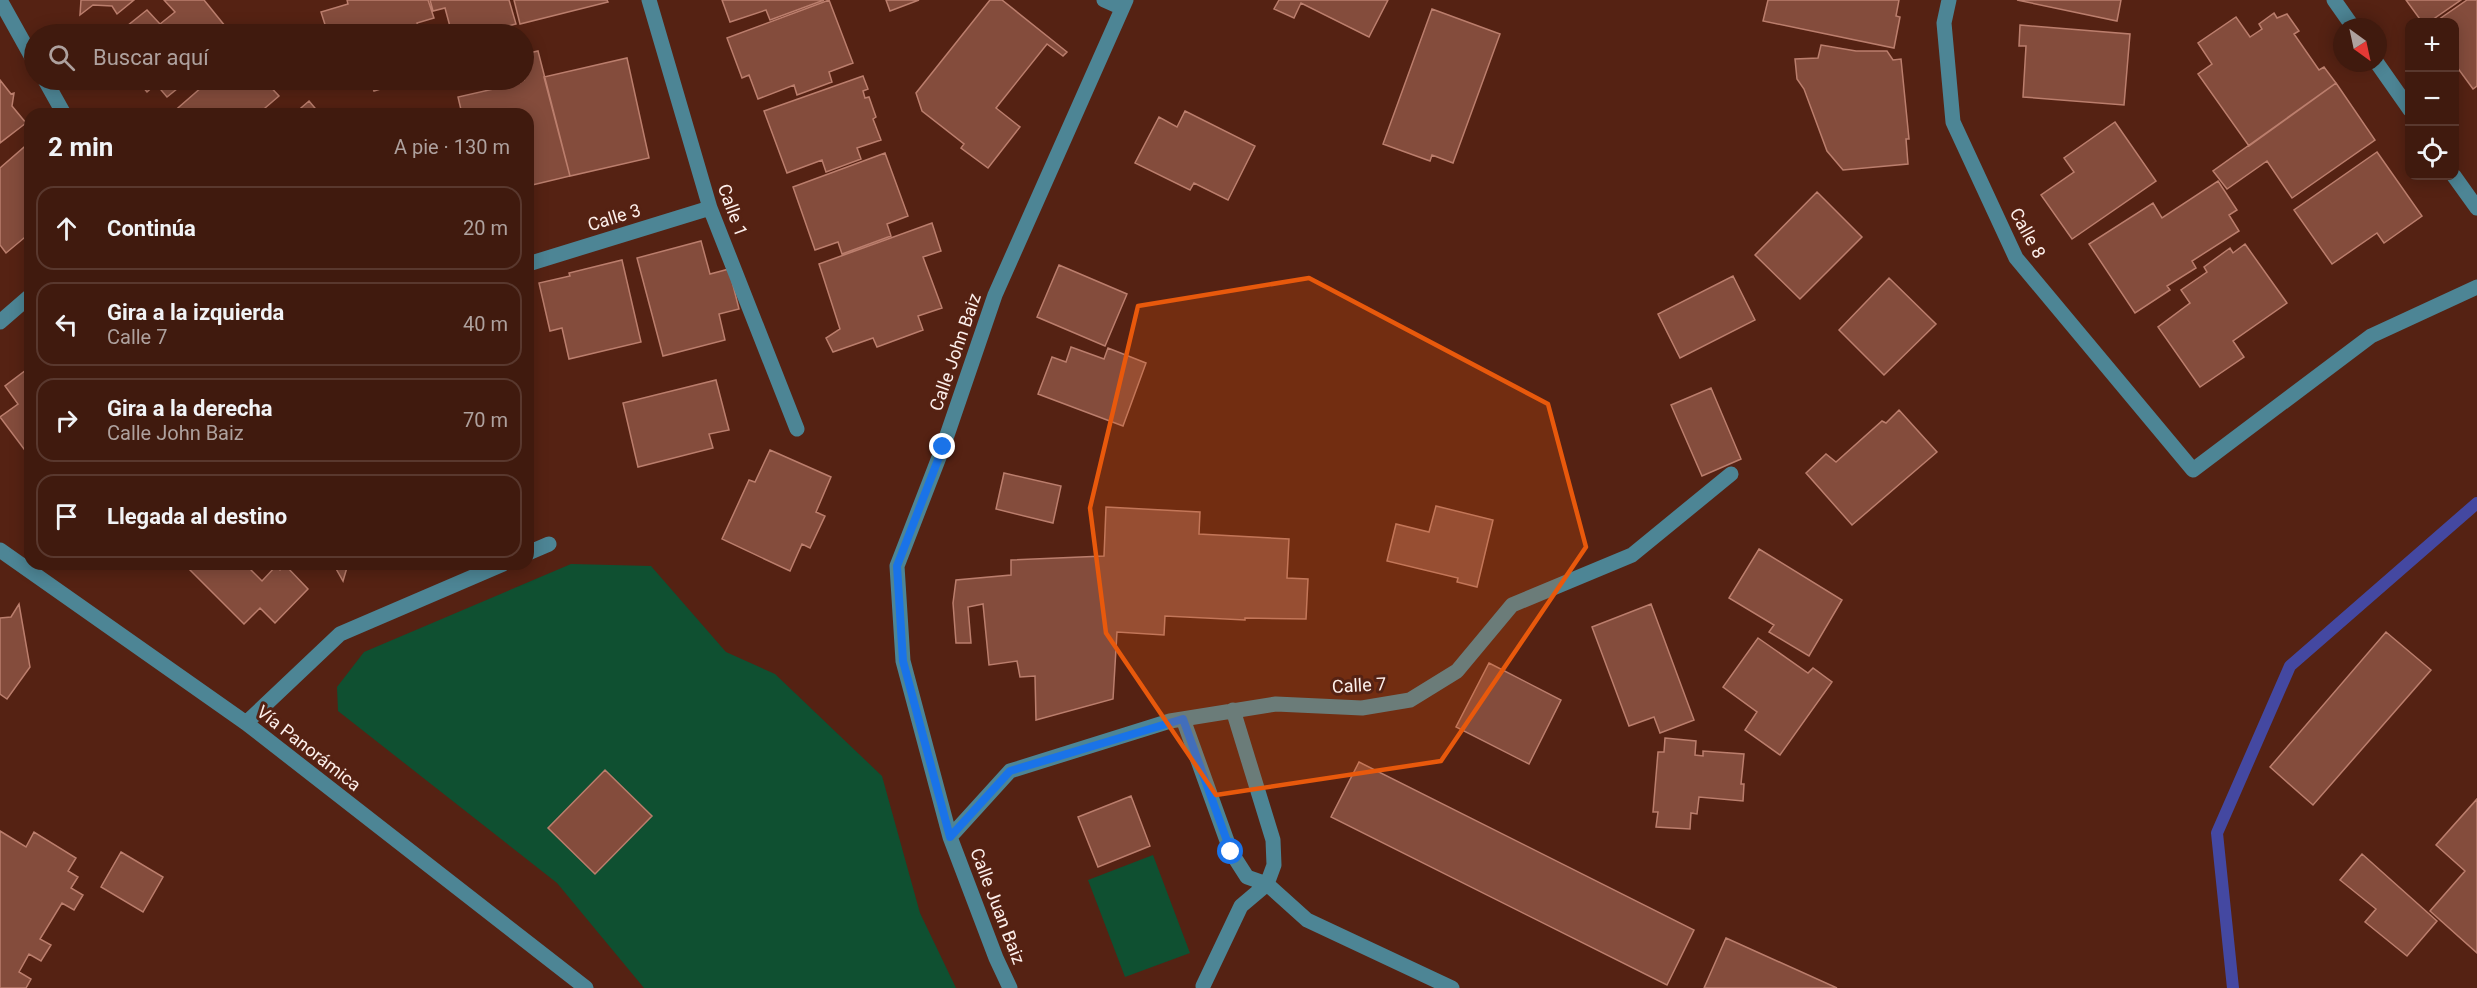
<!DOCTYPE html>
<html lang="es">
<meta charset="utf-8">
<style>
:root{--surface:#401a0e;--page:#4b271c;--text:#f1f3f6;--muted:#aea19e;--line:#59382e}
body{margin:0;font-family:Roboto,sans-serif;background:var(--page);color:var(--text)}
.controls{position:absolute;right:18px;top:18px;display:grid;overflow:hidden;border-radius:12px;box-shadow:0 3px 15px #0003}
.controls button{width:54px;height:54px;display:grid;place-items:center;padding:0;border:0;border-bottom:2px solid var(--line);background:var(--surface);color:var(--text);font:30px sans-serif}
.compass{position:absolute;left:2333px;top:18px;width:54px;height:54px;border-radius:50%;background:var(--surface);box-shadow:0 3px 15px #0003;rotate:147deg}
.stop{position:absolute;width:18px;height:18px;margin:-14px;border:4px solid #1a73e8;border-radius:50%;background:#fff}
.stop.end{background:#1a73e8;border-color:#fff;box-shadow:0 2px 6px #0008}
.list{margin:0;padding:0;list-style:none}
h2{display:flex;justify-content:space-between;align-items:center;height:78px;margin:0;padding:0 24px;font-size:26px}
h2 small{font-size:20px;font-weight:400;color:var(--muted)}
.list li{display:grid;grid-template-columns:39px 1fr auto;gap:18px;align-items:center;box-sizing:border-box;height:84px;margin:0 12px 12px;padding:0 12px;border:2px solid var(--line);border-radius:18px}
.list b{display:block;font-size:22px;white-space:nowrap}
.list p{margin:0;font-size:20px;white-space:nowrap;color:var(--muted)}
.list em{font-size:20px;font-style:normal;color:var(--muted)}
.icon{flex:none;width:33px;height:33px;fill:none;stroke:currentColor;stroke-width:2;stroke-linecap:round;stroke-linejoin:round}
.map{position:relative;flex:none;width:2477px;height:988px;overflow:hidden}
.search{position:absolute;background:var(--surface);box-shadow:0 3px 15px #0003;left:24px;top:24px;width:510px;height:66px;display:flex;align-items:center;gap:15px;box-sizing:border-box;padding:0 21px;border-radius:33px;color:var(--muted);font-size:22px}
.panel{position:absolute;background:var(--surface);box-shadow:0 3px 15px #0003;left:24px;top:108px;width:510px;height:462px;border-radius:18px}
.map>svg:first-child{display:block}
.green{fill:#0f5031}
.lines{fill:none;stroke-linecap:round;stroke-linejoin:round}
.stream{stroke:#4448a1;stroke-width:12}
.building{fill:#844c3c;stroke:#bb7e6d;stroke-width:1.5}
.minor{stroke:#4d8595;stroke-width:15}
.route{stroke:#1a73e8;stroke-width:8}
.marked{fill:#e8590c;fill-opacity:0.2;stroke:#e8590c;stroke-width:4.5;stroke-linejoin:round}
.labels{text-anchor:middle;dominant-baseline:central;stroke-width:6;stroke-linejoin:round;paint-order:stroke}
.street-label{font-size:18px;fill:#fdefeb;stroke:#552213}
</style>
<div class="map">
<svg width="2477" height="988" viewBox="0 0 2477 988">
<rect width="100%" height="100%" fill="#552213"/>
<path class="green" d="M571 564 651 566 726 652 775 674 882 776 920 913 956 988H644L557 883 338 711 337 687 364 652Z
M1153 855 1190 953 1125 977 1088 880Z"/>
<g class="lines">
<path class="stream" d="M2233 988 2217 833 2290 666 2477 503"/>
</g>
<path class="building" d="M81 0H134L117 14 112 6 93 5 80 15Z
M164 0H204L225 26 215 34H117L147 10 160 24 175 12Z
M347 0H428L434 18 417 23 420 34H328L321 12 348 4Z
M430 0H509L516 24 477 34H452L445 8 433 11Z
M514 0H607L608 2 520 24Z
M722 0H824L770 20 766 10 730 22Z
M829 0 853 63 829 72 832 82 797 95 794 85 758 99 749 75 742 78 727 38Z
M886 0H919L890 11Z
M990 0H1002L1067 52 1063 56 1047 44 996 108 1020 127 988 168 961 148 964 144 922 111 916 93Z
M1279 0H1388L1369 37 1301 3 1294 18 1274 9Z
M1768 0H1899L1896 16 1900 17 1894 48 1763 21Z
M2017 0H2121L2117 21Z
M2406 0H2461L2429 22H2422Z
M2467 0H2477V86L2473 89 2454 63V22H2435Z
M1432 9 1500 34 1453 163 1432 155 1430 161 1383 144Z
M2274 13 2277 18 2287 14 2299 31 2294 34 2319 70 2324 67 2336 83 2249 146 2198 74 2212 64 2198 43 2236 17 2250 37 2262 29 2259 24Z
M2020 25 2130 34 2124 105 2023 97 2026 46H2019Z
M1821 45 1856 51H1887L1893 60 1901 59 1909 139H1906L1908 164 1843 170 1827 151 1804 89 1797 79 1795 59 1818 58Z
M538 51 570 176 528 186V114H462L458 97 520 83 519 80H524V54Z
M627 58 649 158 570 176 544 77Z
M863 76 868 89 863 91 865 98 869 97 876 117 873 119 881 140 857 148 861 159 826 172 822 160 787 173 764 111Z
M0 80 11 94 14 93 12 106 26 123 0 143Z
M137 80H188L167 97 156 84 147 92Z
M210 80H264L279 96 258 114H171Z
M370 80H409L374 91Z
M2336 83 2375 140 2292 198 2267 161 2227 189 2213 171Z
M309 101 320 114H294Z
M1185 111 1255 146 1228 200 1194 183 1190 190 1135 163 1159 117 1177 127Z
M2115 122 2156 181 2072 239 2041 195 2074 172 2064 158Z
M30 142V233L6 253 0 245V168Z
M2377 152 2422 216 2384 243 2377 233 2332 264 2294 210Z
M885 153 908 216 887 224 891 236 842 254 838 242 815 250 793 187Z
M2218 181 2237 210 2229 215 2239 231 2192 261 2196 268 2167 286 2170 290 2135 313 2089 244 2153 203 2162 218Z
M1817 192 1862 237 1800 299 1755 255Z
M932 223 941 251 923 257 942 308 918 316 923 330 877 347 873 338 833 352 826 338 840 329 819 264Z
M701 241 710 274 729 269 739 309 719 314 725 340 663 356 637 258Z
M2245 244 2287 303 2233 341 2244 357 2200 387 2158 327 2190 303 2181 290 2207 272 2204 267 2230 248 2233 253Z
M622 260 641 342 569 359 562 328 550 331 539 283 570 276 569 273Z
M1059 265 1127 294 1105 346 1037 317Z
M1733 276 1755 320 1680 358 1658 314Z
M1889 278 1936 324 1884 375 1839 330Z
M1071 347 1104 359 1108 348 1146 363 1123 426 1038 394 1052 357 1066 362Z
M30 367V457L0 417 18 404 5 386Z
M716 380 729 430 709 434 713 448 638 467 623 403Z
M1711 388 1741 459 1702 476 1671 405Z
M1899 410 1937 452 1852 525 1806 473 1826 454 1836 462 1882 421 1886 423Z
M770 450 831 477 816 512 825 516 810 548 802 544 790 571 722 539 749 480 755 482Z
M1004 473 1061 486 1053 523 996 509Z
M1436 506 1493 520 1477 587 1457 582 1458 578 1387 561 1396 524 1429 532Z
M1106 507 1200 512 1199 534 1289 539 1287 578 1308 579 1306 619 1245 618V620L1165 616 1164 635 1117 632 1113 699 1036 720 1035 676 1020 677 1017 661 989 665 983 604 968 607 971 643H956L953 603 956 580 1011 575V560L1104 556Z
M1759 549 1842 600 1809 656 1769 632 1774 625 1729 598Z
M184 564H245L262 581 276 566 280 570 285 565 308 589 275 623 260 608 244 624Z
M326 564H348L343 581 335 567Z
M19 604 30 667 7 699 0 694V618L11 617Z
M1651 604 1694 720 1660 733 1654 717 1629 726 1592 627Z
M2386 632 2431 670 2313 805 2270 767Z
M1758 638 1808 673 1813 668 1832 682 1780 755 1745 730 1757 712 1723 687Z
M1489 663 1561 700 1529 764 1456 727Z
M1665 738 1696 741 1695 755 1703 756V751L1744 754 1741 784H1744L1743 801 1699 797 1697 814 1691 813 1690 829 1656 827 1658 812H1653L1658 752H1664Z
M1359 762 1694 930 1667 985 1331 817Z
M605 770 652 816 595 874 548 828Z
M1131 796 1150 846 1098 867 1078 817Z
M2477 799V953L2430 911 2465 871 2436 845Z
M0 831 26 847 34 832 76 858 68 871 78 877 71 888 83 895 74 910 62 903 40 939 51 945 41 961 29 954 19 972 31 979 26 988H0Z
M121 852 163 877 143 912 101 887Z
M2362 854 2437 921 2407 956 2365 922 2376 909 2340 880Z
M1726 938 1837 988H1704Z"/>
<g class="lines">
<path class="minor" d="M0 0 34 61
M649 0 710 208 797 429
M1104 0 1122 8
M1949 0 1944 23 1953 122 2016 258 2193 470 2371 336 2477 287
M2334 0 2353 27
M2377 63 2410 110
M45 80 64 114
M2454 176 2477 208
M528 264 710 208
M0 322 30 296
M0 550 246 723 586 988
M528 553 549 544
M1183 719 1231 852 1247 877 1267 884 1307 920 1452 988
M246 723 340 634 503 564
M950 837 1010 771 1170 721 1276 704 1362 708 1410 700 1457 671 1512 605 1632 555 1731 474
M1203 986 1241 906 1267 884 1274 865 1273 840 1233 710
M1010 988 996 958 950 837 903 661 897 566 943 447 995 295 1126 0"/>
</g>
<g class="lines">
<path class="route" d="M943 447 897 566 903 661 950 837 1010 771 1183 719 1231 852"/>
</g>
<path class="marked" d="M1309 278 1548 404 1586 547 1441 761 1216 795 1106 633 1090 508 1138 306Z"/>
<g class="labels">
<g class="street-label">
<text transform="translate(733 210) rotate(70)">Calle 1</text>
<text transform="translate(614 217) rotate(-17)">Calle 3</text>
<text transform="translate(2028 233) rotate(61)">Calle 8</text>
<text transform="translate(955 352) rotate(-71)">Calle John Baiz</text>
<text transform="translate(1359 685) rotate(-3)">Calle 7</text>
<text transform="translate(309 748) rotate(38)">Vía Panorámica</text>
<text transform="translate(998 906) rotate(69)">Calle Juan Baiz</text>
</g>
</g>
</svg>
<div class="controls">
<button>+</button>
<button>−</button>
<button><svg class="icon" aria-label="locate" viewBox="0 0 24 24"><circle cx="12" cy="12" r="6"/><path d="M12 2v4M12 18v4M2 12h4M18 12h4"/></svg></button>
</div>
<svg class="compass" viewBox="-18 -18 36 36"><path d="M0-13l5 13h-10z" fill="#e53935"/><path d="M0 13l5-13h-10z" fill="#aea19e"/></svg>
<div class="stop" style="left:1231px;top:852px"></div>
<div class="stop end" style="left:943px;top:447px"></div>
<div class="search"><svg class="icon" aria-label="search" viewBox="0 0 24 24"><circle cx="10" cy="10" r="6"/><path d="M15 15l6 6"/></svg>Buscar aquí</div>
<section class="panel">
<h2>2 min<small>A pie · 130 m</small></h2>
<ul class="list">
<li><svg class="icon" aria-label="ahead" viewBox="0 0 24 24"><path d="M12 20V5M6 11l6-6 6 6"/></svg><div><b>Continúa</b></div><em>20 m</em></li>
<li><svg class="icon" aria-label="left" viewBox="0 0 24 24"><path d="M17 20v-9H6M10 6l-5 5 5 5"/></svg><div><b>Gira a la izquierda</b><p>Calle 7</p></div><em>40 m</em></li>
<li><svg class="icon" aria-label="right" viewBox="0 0 24 24"><path d="M7 20v-9h11M14 6l5 5-5 5"/></svg><div><b>Gira a la derecha</b><p>Calle John Baiz</p></div><em>70 m</em></li>
<li><svg class="icon" aria-label="arrive" viewBox="0 0 24 24"><path d="M6 21V4h12l-3 4 3 4H6"/></svg><div><b>Llegada al destino</b></div></li>
</ul>
</section>
</div>
